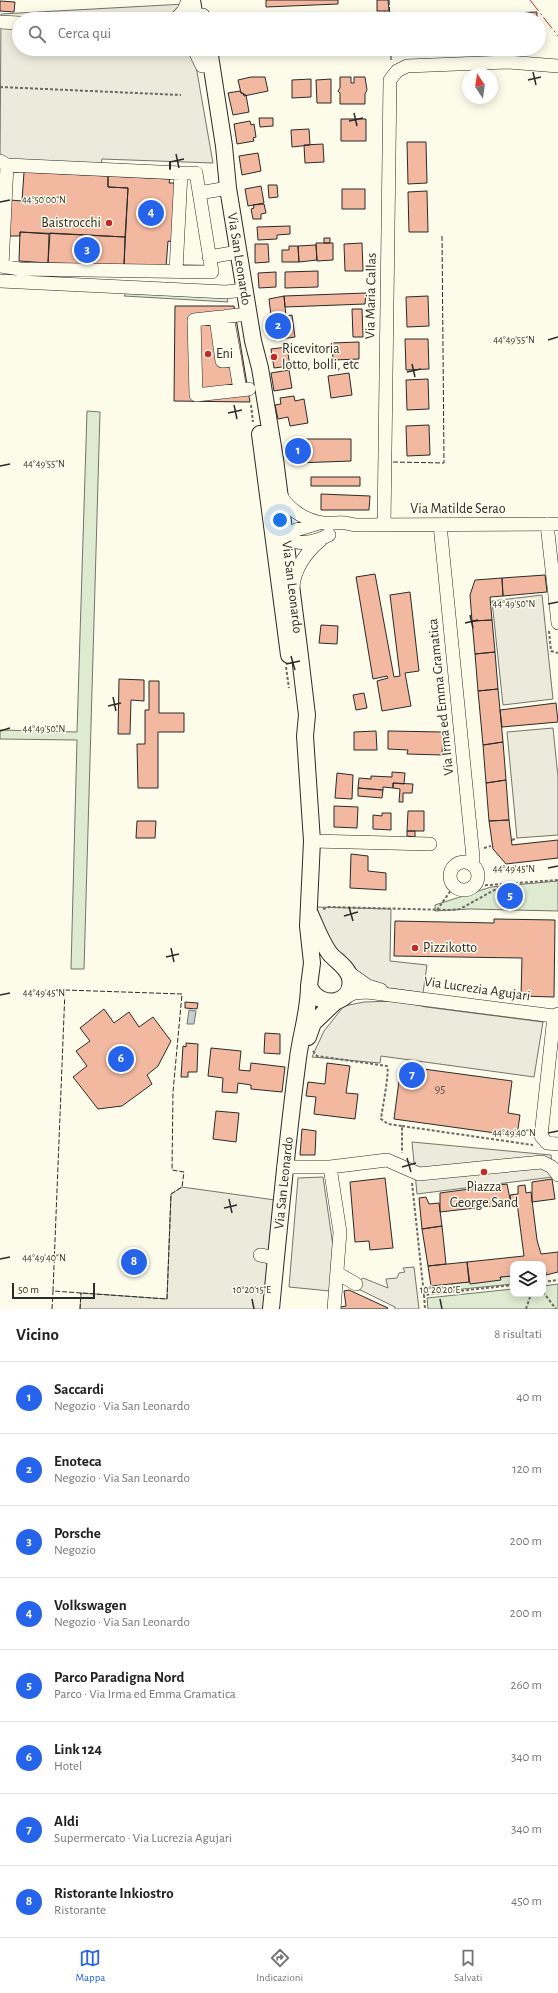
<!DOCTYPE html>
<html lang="it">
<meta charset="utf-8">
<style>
:root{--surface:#fff;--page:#f6f6f6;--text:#222;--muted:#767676;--line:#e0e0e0;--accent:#2563eb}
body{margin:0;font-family:"Alegreya Sans",sans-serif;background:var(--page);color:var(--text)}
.controls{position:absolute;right:12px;bottom:12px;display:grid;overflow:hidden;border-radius:8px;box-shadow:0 2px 10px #0003}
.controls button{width:36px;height:36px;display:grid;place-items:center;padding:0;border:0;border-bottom:1px solid var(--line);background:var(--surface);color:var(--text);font:20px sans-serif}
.compass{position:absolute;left:462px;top:68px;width:36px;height:36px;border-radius:50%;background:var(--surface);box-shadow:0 2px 10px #0003;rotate:347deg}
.scale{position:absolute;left:12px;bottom:10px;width:83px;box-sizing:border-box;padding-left:4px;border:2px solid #2b2b2b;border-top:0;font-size:11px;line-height:14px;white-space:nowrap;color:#2b2b2b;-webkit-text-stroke:3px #fdfbea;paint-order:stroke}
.you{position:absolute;left:280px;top:520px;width:14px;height:14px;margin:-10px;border:3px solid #fff;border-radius:50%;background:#1a73e8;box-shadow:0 0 0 6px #1a73e833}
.badge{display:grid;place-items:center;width:26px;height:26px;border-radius:50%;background:var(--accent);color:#fff;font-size:13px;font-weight:700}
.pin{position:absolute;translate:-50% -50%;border:2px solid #fff;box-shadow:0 1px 4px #0006}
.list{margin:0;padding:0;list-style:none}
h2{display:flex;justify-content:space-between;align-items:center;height:52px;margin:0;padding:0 16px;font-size:17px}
h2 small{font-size:13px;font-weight:400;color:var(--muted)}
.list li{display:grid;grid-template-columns:26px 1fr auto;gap:12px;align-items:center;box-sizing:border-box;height:72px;padding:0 16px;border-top:1px solid var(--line)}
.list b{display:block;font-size:15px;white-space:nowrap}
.list p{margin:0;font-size:13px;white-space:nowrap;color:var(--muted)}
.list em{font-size:13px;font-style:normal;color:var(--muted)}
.icon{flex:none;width:22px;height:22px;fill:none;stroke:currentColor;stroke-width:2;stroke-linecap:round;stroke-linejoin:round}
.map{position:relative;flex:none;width:558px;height:1309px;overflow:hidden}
.search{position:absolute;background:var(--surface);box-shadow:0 2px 10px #0003;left:12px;right:12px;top:12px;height:44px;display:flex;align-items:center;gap:10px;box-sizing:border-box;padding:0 14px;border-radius:22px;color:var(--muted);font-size:15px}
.sheet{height:628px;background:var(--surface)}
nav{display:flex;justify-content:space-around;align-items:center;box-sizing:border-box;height:56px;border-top:1px solid var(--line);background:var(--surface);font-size:11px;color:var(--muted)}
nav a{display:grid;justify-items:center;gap:2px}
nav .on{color:var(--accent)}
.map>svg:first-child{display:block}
.green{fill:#deebd1;stroke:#74746e}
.parking{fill:#eceadb;stroke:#74746e}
.water{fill:#c7d0d0;stroke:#74746e}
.building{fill:#f2b8a0;stroke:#2b2b2b}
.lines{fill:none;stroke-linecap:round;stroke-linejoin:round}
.minor-casing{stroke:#2b2b2b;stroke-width:14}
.major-casing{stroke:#2b2b2b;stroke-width:18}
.path{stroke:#6a6964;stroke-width:2;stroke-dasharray:3 2;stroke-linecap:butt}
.minor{stroke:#fdfbea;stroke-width:13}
.major{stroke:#fdfbea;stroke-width:16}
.fence{stroke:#2b2b2b;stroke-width:1;stroke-dasharray:5 2;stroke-linecap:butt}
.wall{stroke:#2b2b2b;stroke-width:2}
.power{stroke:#c62828;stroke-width:1;stroke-dasharray:14 3 2 3;stroke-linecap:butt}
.ticks{fill:none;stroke:#2b2b2b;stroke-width:1.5}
.poi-dot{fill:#c62828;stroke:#fdfbea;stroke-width:1.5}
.labels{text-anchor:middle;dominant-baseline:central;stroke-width:3;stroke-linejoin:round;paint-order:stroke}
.number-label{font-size:12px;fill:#5d4e48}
.poi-label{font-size:14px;fill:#2b2b2b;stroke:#fdfbea;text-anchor:start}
.street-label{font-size:14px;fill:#2b2b2b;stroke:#fdfbea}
.ticks-label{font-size:10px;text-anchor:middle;fill:#2b2b2b;stroke:#fdfbea;stroke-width:3;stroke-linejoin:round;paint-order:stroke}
</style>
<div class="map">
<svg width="558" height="1309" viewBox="0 0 558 1309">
<rect width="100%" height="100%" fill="#fdfbea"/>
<path class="green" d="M126 293 227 298 228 302 124 296Z
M87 411 100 412 84 969H71L77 740 0 739V730L77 732Z
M558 881V911L470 909 435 911V905L491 887Z
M513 1276V1284L453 1290 452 1283 500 1280V1277Z
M558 1284V1309H428L427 1298 513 1289V1294H543V1286Z"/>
<path class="parking" d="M185 4 188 19H19V49H193L213 163 102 159 101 165 0 161 1 14Z
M542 595 553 699 503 705 492 601Z
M553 728 558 777V835L517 838 507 732Z
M317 907 391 909 390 961 427 965 423 993 389 988 366 978 346 961 333 946 318 918Z
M399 1001 426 1007 543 1022 534 1077 381 1056 380 1063 312 1057 324 1031 344 1006 364 1002Z
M412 1142 551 1155 553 1177 417 1194Z
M323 1177 333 1246 330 1291 289 1287 298 1178Z
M182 1187 275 1200 263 1309H80L81 1293 167 1299 171 1194Z
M414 1267 419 1309H395V1307L352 1286 363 1278 388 1288 386 1279 397 1278 399 1273 405 1272 403 1268Z"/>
<path class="water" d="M189 1010 196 1011 194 1024H187Z"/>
<path class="building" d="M266 0H338V4L266 7Z
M377 0H388L389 11H377Z
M0 1 15 2 14 12 0 11Z
M537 12V19H400V17Z
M382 16V19H361V18Z
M250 49H275L274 55H250Z
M251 77H265L268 91 244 96 243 93H241L238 80Z
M340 77H351V83H354V77H365L367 90 365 94V104H340V93L338 91 340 88Z
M311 79V97L292 98V80Z
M331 79V103H317L316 80Z
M240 91 241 93 246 95 249 112 233 115 228 93Z
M259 118H273V126L260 127Z
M341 119H366V141H341Z
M250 121 251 125 254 124 256 137 253 138 254 141 237 144 234 124Z
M309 129 310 145 292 147 291 130Z
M407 142H426L427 183 408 184Z
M323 144 324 162 305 163 304 145Z
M258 153 261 171 242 175 239 156Z
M24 172 108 176V187L128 188 125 237 20 232V236H7L10 200 22 201Z
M108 176 170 179 169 183H176L174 242 168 241 166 267 124 265 128 188 108 187Z
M268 185H277L278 197 269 198Z
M261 186 264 203 248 206 245 189Z
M342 189H365V209H342Z
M427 191 428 232H409L408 192Z
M264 204 266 213 261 214V219H253L251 209 254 208 253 205Z
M290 226V234L277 235V239L258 240 257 227Z
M20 232 49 234 48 263 19 261Z
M50 233 125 237 124 265 48 263Z
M324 238H330V243H324Z
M316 243H333V260L317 261Z
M362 243 363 271H345L344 244Z
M255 244H268L269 262 255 263Z
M316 245 317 260 299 262 298 246Z
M289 246H298L299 262H282V250H289Z
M318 271V287L285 288V272Z
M276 272V287L259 288 258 273Z
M366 293 365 304 285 307 284 296Z
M284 296 286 316 292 315 295 337 274 340 269 299Z
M428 296 429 326 407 327 406 297Z
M175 306H234L250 402 174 401Z
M352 309H362L363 337H353Z
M405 339H428L429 369 406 370Z
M359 342V359L333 360 332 343Z
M287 347 290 366 274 368 271 349Z
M289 370 292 388 274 391 271 373Z
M349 373 352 395 331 398 328 376Z
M428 379 429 409 407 410 406 380Z
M294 396 295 401 304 399 308 423 290 426 288 417 278 419 275 405 281 404 280 398Z
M429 425 430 455 407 456 406 426Z
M294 439H351V461L296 463Z
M311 477H360V486H311Z
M321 494 370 496 369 510H321Z
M375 574 394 677 400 676 390 595 410 592 419 671 405 673 411 706 382 711 377 681 388 678 387 676 373 679 356 577Z
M545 575 547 592 503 596 502 578Z
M502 578 503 596 490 597 492 620 472 621 470 595 475 580Z
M492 620 495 652 475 654 472 621Z
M321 625 338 626 337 644 319 643Z
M495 652 498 689 478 691 475 654Z
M119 679 144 680V701L131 700 130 734H118Z
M149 681H159V713H184V732H158V788H138L137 744H145V710H149Z
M498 689 503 742 483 745 478 691Z
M364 693 367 708 356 710 353 695Z
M556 703 558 722 502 727 500 710Z
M376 731 377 750H354V732Z
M388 731 443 732 442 755 407 754 408 750 388 749Z
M503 742 506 780 486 783 483 745Z
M392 772 405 773 404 784 393 783V788L383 787V790L358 788 359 778 371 779V776L392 777Z
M337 773 353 775 352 799 335 798Z
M506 780 509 820 489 821 486 783Z
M393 783 413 784 412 793H403V802H399L400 789 393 788Z
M358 788 383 790 382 798 358 796Z
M334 806 358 807 357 828 334 827Z
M408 811H424V831H407Z
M382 813H391V830L373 829V815L382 816Z
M509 820 512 845 558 840V858L506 864 493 849 489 821Z
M137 821H156L155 838H136Z
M407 831H415V837L407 836Z
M351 854 368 856V871L386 873V890L350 888Z
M494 919 555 920 554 997 521 996 522 958 394 956 395 921 494 923Z
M185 1002 198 1003 197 1009 185 1008Z
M104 1009 114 1023 129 1012 139 1027 153 1017 171 1041 158 1066 147 1075 152 1084 122 1106 98 1109 73 1077 87 1066 76 1051 90 1041 80 1028Z
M265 1033 280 1034V1054L264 1053Z
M186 1043 198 1044 197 1072H188V1077H181L183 1046 186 1047Z
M211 1048 241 1051 239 1070 250 1071 251 1063 285 1067 282 1092 251 1089V1085L238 1083 237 1093 222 1092 223 1078 208 1076Z
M327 1063 350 1066 346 1093 358 1094 355 1119 314 1114 316 1097 306 1096 308 1082 325 1084Z
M401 1066 512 1081 508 1113 520 1115 517 1136 394 1119Z
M216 1111 239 1113 236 1142 213 1139Z
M302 1129 316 1131 315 1155H300Z
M385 1178 393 1248 370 1250 369 1241 355 1242 350 1182Z
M552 1179 555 1199 532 1202V1182Z
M507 1184 511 1204 440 1212V1193Z
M525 1185 526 1193 531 1192 537 1240 541 1254 558 1252V1272L546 1275V1272L543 1273V1264H513V1276L500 1277 501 1280 470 1284 467 1262 524 1256 517 1203 511 1204 510 1195 518 1194V1186Z
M426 1197 429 1204 439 1203 442 1226 422 1229 419 1198Z
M442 1226 446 1264 428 1266 422 1229Z
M467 1262 469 1282 431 1286 428 1266Z
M349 1290 388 1308 387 1309H341L340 1307 346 1306 344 1291Z"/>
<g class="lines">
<defs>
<path id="minor" d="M203 15V19
M176 19 184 10 188 0
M0 22 19 23
M194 49 202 66
M0 161 7 165 181 173 176 271
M199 193 228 188
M209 257 238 252
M0 266 20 269 212 272 196 173H181
M2 266 7 165
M0 281 226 292 244 290
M248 314 194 320 196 395 249 389
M227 316 235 360
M216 318 222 361 235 360 240 390
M279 491C285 508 306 521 323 523 331 524 338 522 346 523 350 524 354 525 358 525L558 524
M547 524 558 623
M384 525 390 80 397 71 407 66 507 62 558 66
M440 525 473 857V860L467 862
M280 533C294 548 313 543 329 535
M281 546 296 530 319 523
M293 587C294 569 307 551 321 540
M312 841 430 844
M450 876a14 14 0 1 1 28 0a14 14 0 1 1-28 0Z
M348 972 368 986 381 990
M342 999 354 993 367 992 554 1016 558 1014
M554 1016 541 1136 547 1143 558 1144
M284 1167H330L387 1160 419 1174 542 1162 552 1167 558 1175
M330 1167 340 1232 334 1309
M260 1255 276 1258
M337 1273 356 1284"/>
<path id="major" d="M192 0 195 19
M209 49 224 146 228 188 253 341 260 368 275 459 299 648 307 715 305 736 312 841 308 926 312 963 309 986C319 1011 355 1004 350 978 348 968 338 962 331 955 322 944 316 927 310 914
M260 434 289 655
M308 1037 313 1023 335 1002
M271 1309C279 1225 287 1142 298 1058 301 1034 309 1011 309 986"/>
</defs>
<use href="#minor" class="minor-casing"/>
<use href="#major" class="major-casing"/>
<path class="path" d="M147 19V16H165
M0 87 181 95
M251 405 253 422
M549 631 551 651 558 653
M286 667 289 688
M512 840 517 838
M484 848 491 846
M475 886 558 880
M323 909 329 907 449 910 460 909 507 883
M437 910 454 886
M313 1051 317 1056 387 1066C390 1070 382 1110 381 1119L388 1124 402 1126V1153
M402 1126 533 1145
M412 1183 424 1295 513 1285
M543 1282 558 1280
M543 1292 556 1309
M424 1295 425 1309
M526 1309 531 1294"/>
<use href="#minor" class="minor"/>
<use href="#major" class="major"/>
<path class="fence" d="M389 0 390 19
M391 49V60
M393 462 444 463 442 234
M65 990 182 994 173 1092 172 1170 184 1172 182 1187 171 1194 167 1299 53 1291Z
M52 1309 53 1291
M80 1309 81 1293"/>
<path class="wall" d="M170 169V162"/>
<path class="power" d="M530 0 558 36"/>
</g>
<path class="ticks" d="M533 72 536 85M528 80 541 77M354 113 357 126M349 121 363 118M176 154 179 168M170 162 184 159M0 202 10 200M548 340 558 337M412 364 415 377M407 372 421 369M234 405 237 419M228 413 242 410M0 466 10 464M548 604 558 602M470 615 473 628M465 623 478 620M291 656 295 670M286 664 300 661M113 697 116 711M108 706 121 703M0 731 10 728M548 868 558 866M349 907 353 921M344 916 358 912M171 948 174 962M166 957 179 954M0 995 10 993M548 1133 558 1131M407 1158 411 1172M402 1167 416 1163M229 1199 232 1213M224 1208 237 1205M0 1259 10 1257M252 1299 254 1309M440 1299 442 1309"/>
<g class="poi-dot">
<circle cx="109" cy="223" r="4"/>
<circle cx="208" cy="354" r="4"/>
<circle cx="274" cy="357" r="4"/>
<circle cx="415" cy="948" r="4"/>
<circle cx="484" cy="1172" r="4"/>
</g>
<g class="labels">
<g class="number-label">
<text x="440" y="1089">95</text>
</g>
<g class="poi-label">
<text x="101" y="223" text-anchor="end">Baistrocchi</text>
<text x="282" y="349">Ricevitoria<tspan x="282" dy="16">lotto, bolli, etc</tspan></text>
<text x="216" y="354">Eni</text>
<text x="423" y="948">Pizzikotto</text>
<text x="484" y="1187" text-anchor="middle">Piazza<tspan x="484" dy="16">George Sand</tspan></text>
</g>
<g class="street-label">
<text transform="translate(239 259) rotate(81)">Via San Leonardo</text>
<text transform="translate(371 296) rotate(-89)">Via Maria Callas</text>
<text x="458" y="509">Via Matilde Serao</text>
<text transform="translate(292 587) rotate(83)">Via San Leonardo</text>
<text transform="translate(441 697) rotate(-96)">Via Irma ed Emma Gramatica</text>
<text transform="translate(477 989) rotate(8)">Via Lucrezia Agujari</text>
<text transform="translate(284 1183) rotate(-84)">Via San Leonardo</text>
</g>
</g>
<g class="ticks-label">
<text x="44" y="203">44°50'00"N</text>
<text x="514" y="343">44°49'55"N</text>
<text x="44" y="467">44°49'55"N</text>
<text x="514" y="607">44°49'50"N</text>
<text x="44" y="732">44°49'50"N</text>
<text x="514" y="872">44°49'45"N</text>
<text x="44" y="996">44°49'45"N</text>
<text x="514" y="1136">44°49'40"N</text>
<text x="44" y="1261">44°49'40"N</text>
<text x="252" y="1293">10°20'15"E</text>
<text x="440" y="1293">10°20'20"E</text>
</g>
</svg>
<div class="controls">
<button><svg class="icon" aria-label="layers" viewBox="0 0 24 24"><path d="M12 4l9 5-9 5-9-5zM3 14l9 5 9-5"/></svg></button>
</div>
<svg class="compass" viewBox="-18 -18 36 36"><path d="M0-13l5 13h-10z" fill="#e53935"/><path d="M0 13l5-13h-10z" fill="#767676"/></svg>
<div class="scale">50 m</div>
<div class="you"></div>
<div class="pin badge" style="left:298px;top:451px">1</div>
<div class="pin badge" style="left:278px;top:326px">2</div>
<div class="pin badge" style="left:87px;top:250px">3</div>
<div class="pin badge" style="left:151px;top:213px">4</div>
<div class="pin badge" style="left:510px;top:896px">5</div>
<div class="pin badge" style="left:121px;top:1059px">6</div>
<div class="pin badge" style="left:412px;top:1075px">7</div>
<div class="pin badge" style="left:134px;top:1262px">8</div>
<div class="search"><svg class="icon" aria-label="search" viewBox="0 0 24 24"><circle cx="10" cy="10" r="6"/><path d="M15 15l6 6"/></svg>Cerca qui</div>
</div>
<section class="sheet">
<h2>Vicino<small>8 risultati</small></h2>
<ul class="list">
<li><span class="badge">1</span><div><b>Saccardi</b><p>Negozio · Via San Leonardo</p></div><em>40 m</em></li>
<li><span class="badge">2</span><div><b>Enoteca</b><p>Negozio · Via San Leonardo</p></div><em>120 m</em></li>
<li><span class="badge">3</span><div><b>Porsche</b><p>Negozio</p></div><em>200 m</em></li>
<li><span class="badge">4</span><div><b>Volkswagen</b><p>Negozio · Via San Leonardo</p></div><em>200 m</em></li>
<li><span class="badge">5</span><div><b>Parco Paradigna Nord</b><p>Parco · Via Irma ed Emma Gramatica</p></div><em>260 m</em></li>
<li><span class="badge">6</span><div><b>Link 124</b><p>Hotel</p></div><em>340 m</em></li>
<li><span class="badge">7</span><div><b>Aldi</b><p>Supermercato · Via Lucrezia Agujari</p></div><em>340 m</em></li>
<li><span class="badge">8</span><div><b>Ristorante Inkiostro</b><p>Ristorante</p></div><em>450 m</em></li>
</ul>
</section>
<nav>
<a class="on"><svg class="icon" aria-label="map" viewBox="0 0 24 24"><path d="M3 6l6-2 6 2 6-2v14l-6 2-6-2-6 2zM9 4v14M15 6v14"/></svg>Mappa</a>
<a><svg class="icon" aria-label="directions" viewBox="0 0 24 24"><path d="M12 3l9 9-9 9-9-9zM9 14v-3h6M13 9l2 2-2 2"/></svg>Indicazioni</a>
<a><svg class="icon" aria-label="saved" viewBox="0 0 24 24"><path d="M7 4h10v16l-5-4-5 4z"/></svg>Salvati</a>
</nav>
